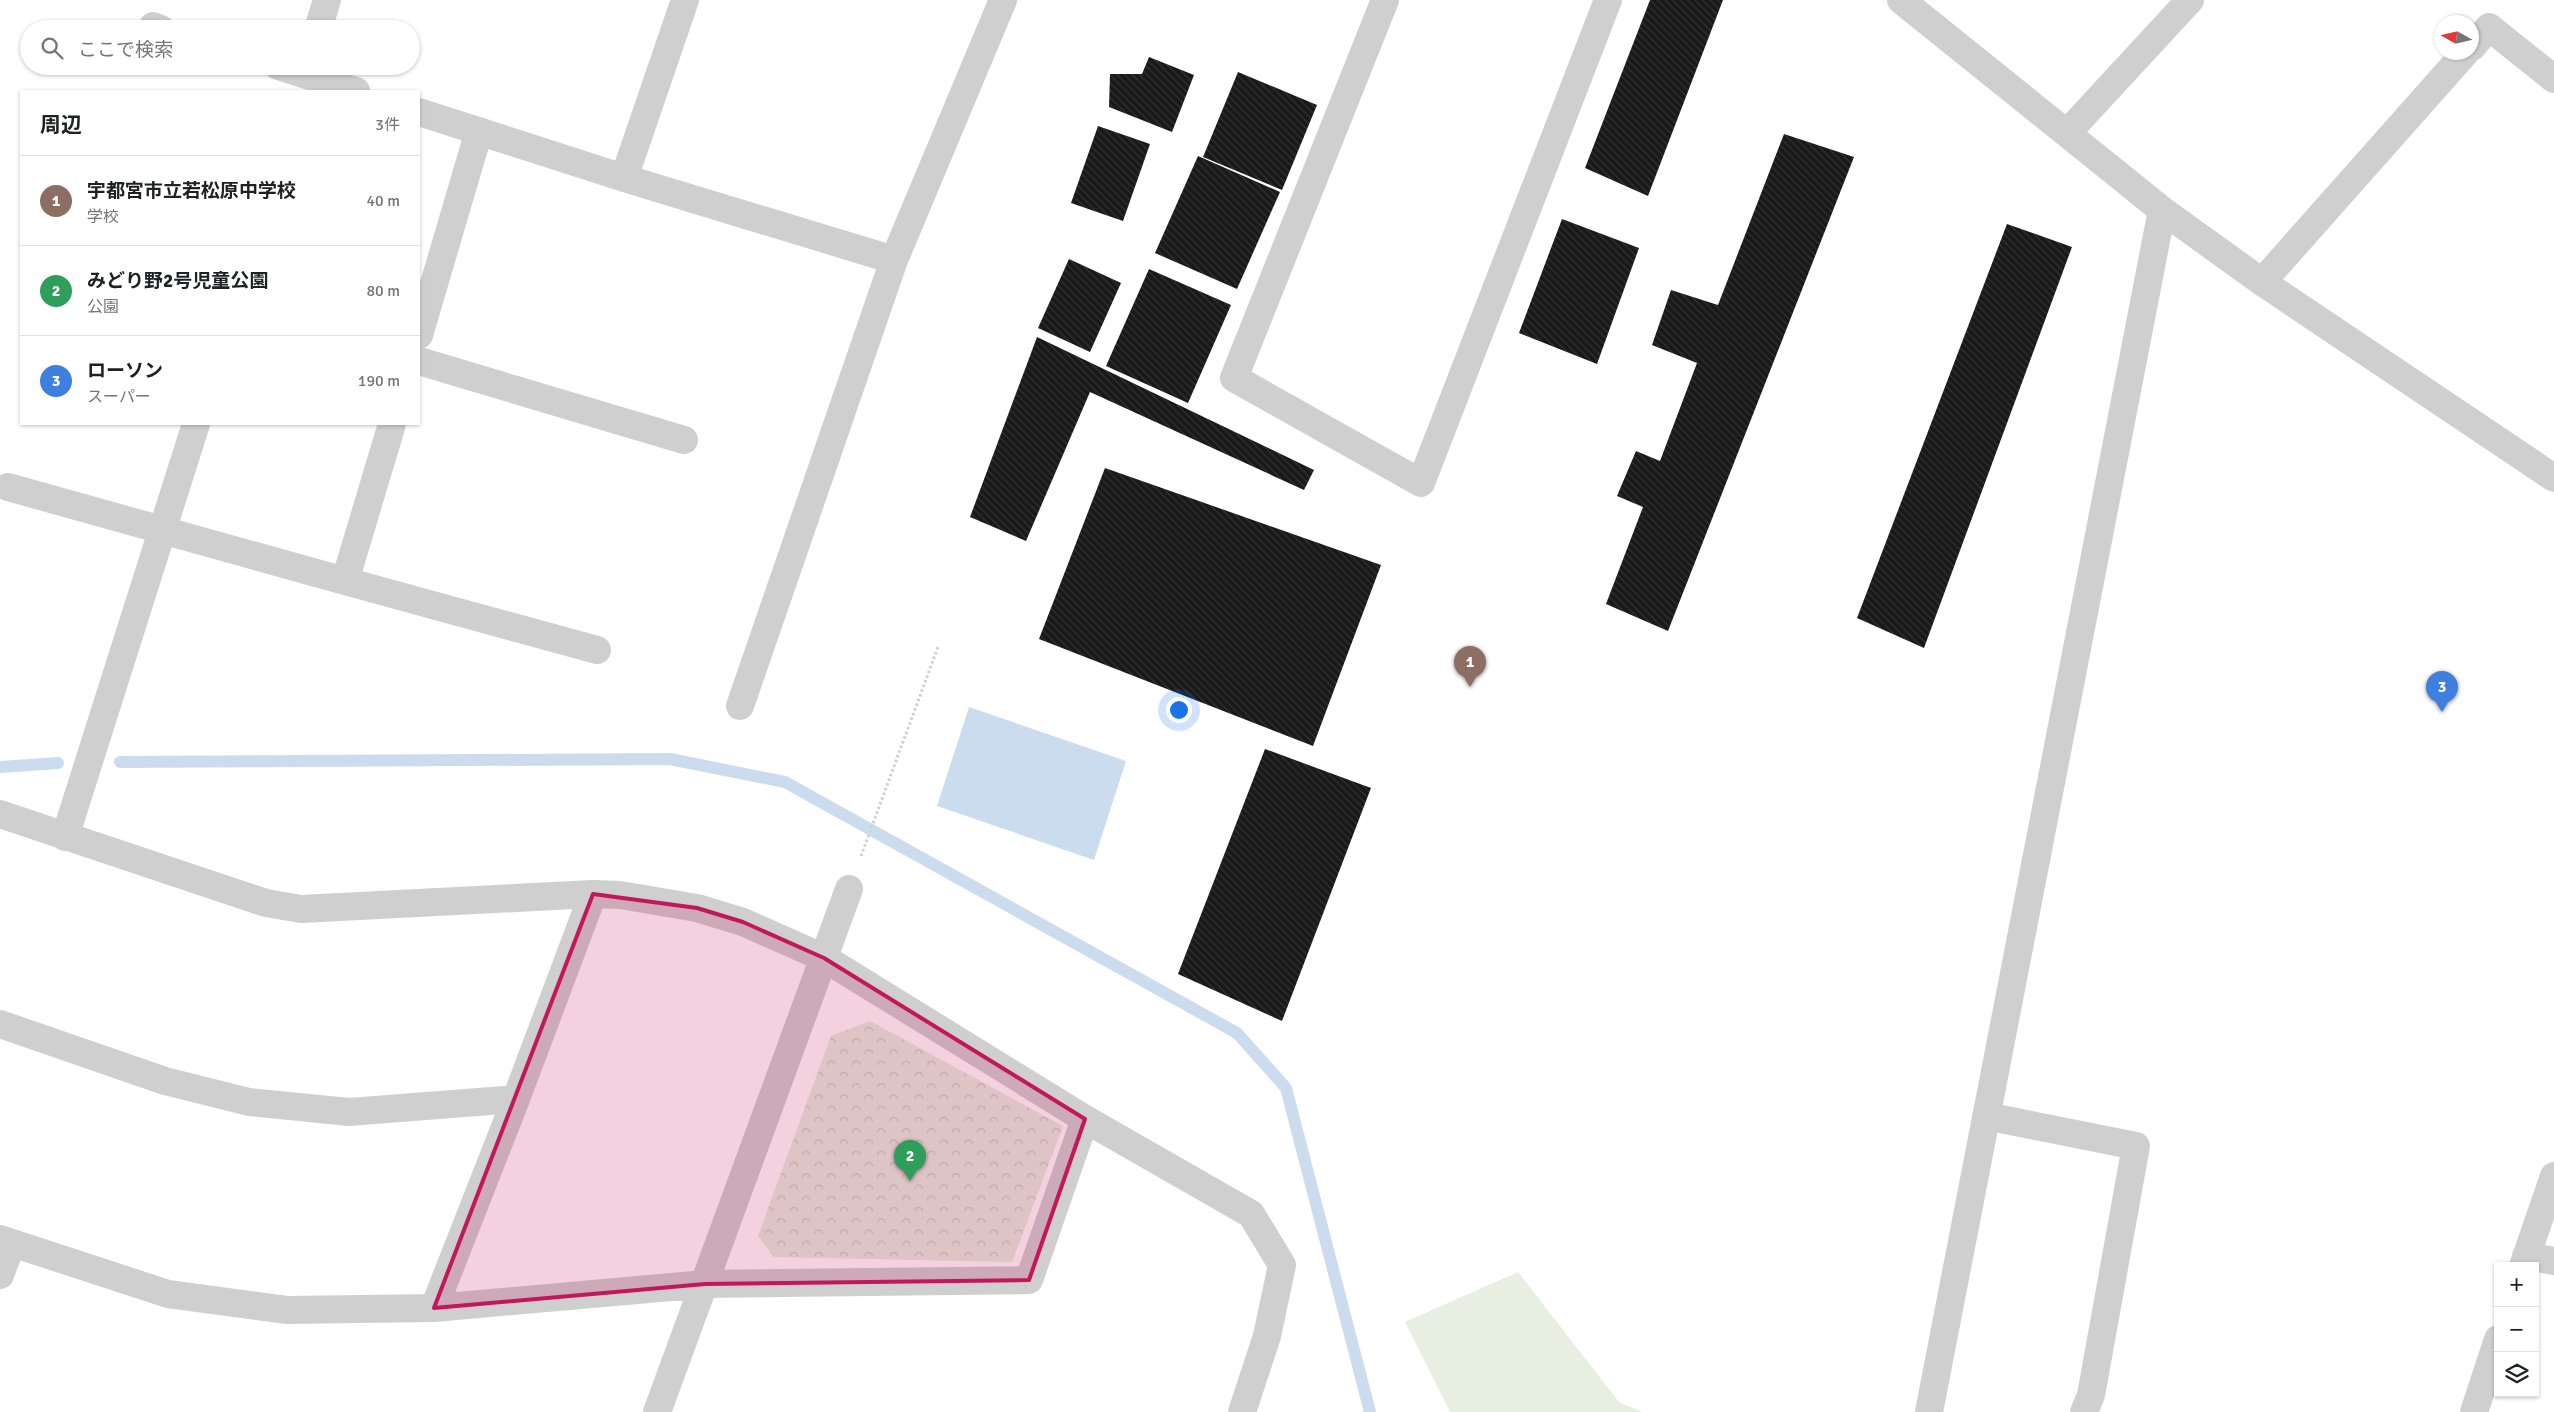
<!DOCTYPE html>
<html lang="ja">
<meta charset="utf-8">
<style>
:root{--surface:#fff;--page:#f6f6f6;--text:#202124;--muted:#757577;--line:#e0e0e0;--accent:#db2777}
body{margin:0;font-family:Signika,"Noto Sans JP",sans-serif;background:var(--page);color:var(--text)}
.controls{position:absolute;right:15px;bottom:15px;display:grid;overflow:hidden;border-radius:0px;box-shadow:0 1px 4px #0004}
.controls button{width:45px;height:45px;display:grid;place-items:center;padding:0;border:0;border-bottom:1px solid var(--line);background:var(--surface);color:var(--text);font:25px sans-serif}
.compass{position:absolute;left:2434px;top:15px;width:45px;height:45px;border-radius:50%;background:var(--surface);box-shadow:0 1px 4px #0004;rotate:278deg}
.you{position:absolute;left:1178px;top:709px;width:18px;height:18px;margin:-12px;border:4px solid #fff;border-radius:50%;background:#1a73e8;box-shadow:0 0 0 8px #1a73e833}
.badge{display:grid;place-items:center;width:32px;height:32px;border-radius:50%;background:var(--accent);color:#fff;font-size:16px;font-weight:700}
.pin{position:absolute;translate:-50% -41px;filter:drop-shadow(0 1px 2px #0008)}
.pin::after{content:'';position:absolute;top:26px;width:18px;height:15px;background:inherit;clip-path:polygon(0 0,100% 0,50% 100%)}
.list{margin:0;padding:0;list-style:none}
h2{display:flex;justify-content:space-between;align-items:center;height:65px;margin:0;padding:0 20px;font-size:21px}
h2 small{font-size:16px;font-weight:400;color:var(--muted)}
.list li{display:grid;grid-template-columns:32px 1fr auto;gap:15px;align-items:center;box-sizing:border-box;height:90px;padding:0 20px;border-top:1px solid var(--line)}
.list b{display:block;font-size:19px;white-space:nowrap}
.list p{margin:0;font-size:16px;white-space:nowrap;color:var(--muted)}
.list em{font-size:16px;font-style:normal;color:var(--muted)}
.icon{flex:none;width:28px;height:28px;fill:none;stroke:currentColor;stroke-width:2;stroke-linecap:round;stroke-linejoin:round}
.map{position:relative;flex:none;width:2554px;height:1412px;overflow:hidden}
.search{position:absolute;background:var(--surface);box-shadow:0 1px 4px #0004;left:20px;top:20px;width:400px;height:55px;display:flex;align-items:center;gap:12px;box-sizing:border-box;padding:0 18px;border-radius:28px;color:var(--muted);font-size:19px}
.panel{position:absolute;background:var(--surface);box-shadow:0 1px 4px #0004;left:20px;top:90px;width:400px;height:335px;border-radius:0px}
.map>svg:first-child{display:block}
.grass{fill:#e6efe0}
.park{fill:url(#park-crowns)}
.water{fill:#ccdcef}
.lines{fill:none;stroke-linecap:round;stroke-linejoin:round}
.stream{stroke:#ccdcef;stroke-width:12}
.building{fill:url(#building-back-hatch)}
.path{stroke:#cfcfcf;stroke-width:3;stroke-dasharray:2.5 2.5;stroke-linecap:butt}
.minor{stroke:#cfcfcf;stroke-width:28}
.marked{fill:#c2185b;fill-opacity:0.2;stroke:#c2185b;stroke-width:4;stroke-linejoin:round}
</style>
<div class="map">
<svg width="2554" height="1412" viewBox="0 0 2554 1412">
<defs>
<pattern id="park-crowns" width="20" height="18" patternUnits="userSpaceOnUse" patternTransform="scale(1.25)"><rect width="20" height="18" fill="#e6efe0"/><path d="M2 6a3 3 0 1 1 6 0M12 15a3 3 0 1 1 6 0" fill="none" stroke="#c6cdc1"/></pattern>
<pattern id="building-back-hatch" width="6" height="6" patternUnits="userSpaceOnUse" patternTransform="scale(1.25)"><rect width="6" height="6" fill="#191919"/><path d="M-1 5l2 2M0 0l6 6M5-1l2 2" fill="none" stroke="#323232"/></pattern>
</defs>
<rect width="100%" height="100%" fill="#fff"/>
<path class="grass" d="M1518 1272 1619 1402 1642 1412H1450L1405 1322Z"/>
<path class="park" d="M870 1021 1063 1126 1012 1262 774 1257 758 1236 831 1036Z"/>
<path class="water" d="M969 707 1126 761 1094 860 937 806Z"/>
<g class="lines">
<path class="stream" d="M120 762 670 759 785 782 1237 1033 1286 1088 1370 1412
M0 767 58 763"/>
</g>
<path class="building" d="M1650 0H1723L1648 196 1585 168Z
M1149 57 1194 75 1172 132 1109 107 1110 74H1142Z
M1238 72 1317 105 1282 190 1203 157Z
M1098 126 1150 144 1123 221 1071 203Z
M1784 134 1854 157 1668 631 1606 604 1643 507 1617 496 1636 451 1660 461 1697 363 1652 345 1671 290 1718 305Z
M1198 156 1280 192 1237 289 1155 253Z
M1562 219 1639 248 1597 364 1519 333Z
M2007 224 2072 247 1924 648 1857 618Z
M1069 259 1121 283 1090 352 1038 328Z
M1149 269 1231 305 1188 403 1106 366Z
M1037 337 1314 470 1304 490 1090 392 1026 541 970 517Z
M1105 468 1381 565 1313 746 1039 639Z
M1265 749 1371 788 1282 1021 1178 974Z"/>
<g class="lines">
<path class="path" d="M861 856 938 647"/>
<path class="minor" d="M1385 0 1234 378 1421 483 1608 0
M1901 0 2162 210 2262 282 2554 478
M153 26 161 29
M318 29 327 0
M2472 47 2489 27 2554 79
M278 66 356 91
M419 112 624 178 894 260 1003 0
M2068 132 2190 0
M624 178 685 0
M2262 282 2466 52
M419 335 479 131
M419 361 684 440
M8 487 345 581 392 424
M345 581 597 650
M740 706 894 260
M0 814 266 903 301 909 593 894 620 895 697 908 743 922 824 958 1085 1119 1029 1280 705 1284 434 1308 287 1310 168 1294 0 1239
M65 837 196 424
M0 1024 165 1081 249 1102 349 1112 516 1099
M1986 1116 2136 1146 2091 1395 2084 1412
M1085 1119 1251 1214 1282 1265 1267 1336 1242 1412
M2526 1256 2554 1261
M2523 1266 2554 1176
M0 1275 12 1243
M434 1308 516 1099 593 894
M657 1412 849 889
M1929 1412 2162 210
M2474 1412 2498 1339"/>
</g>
<path class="marked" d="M593 894 697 908 743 922 824 958 1085 1119 1029 1280 705 1284 434 1308Z"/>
</svg>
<div class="controls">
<button>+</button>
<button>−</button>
<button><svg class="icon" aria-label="layers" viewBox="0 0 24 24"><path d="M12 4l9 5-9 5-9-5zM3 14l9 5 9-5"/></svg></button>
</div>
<svg class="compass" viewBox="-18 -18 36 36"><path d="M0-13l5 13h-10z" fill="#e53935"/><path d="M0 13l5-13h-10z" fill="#757577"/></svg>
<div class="you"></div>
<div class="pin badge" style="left:1470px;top:687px;background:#8d6e63">1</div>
<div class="pin badge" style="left:910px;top:1181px;background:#2e9e5b">2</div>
<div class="pin badge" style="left:2442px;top:712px;background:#3f7fe0">3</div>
<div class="search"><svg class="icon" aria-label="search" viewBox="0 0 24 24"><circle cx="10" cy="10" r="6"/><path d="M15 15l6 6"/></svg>ここで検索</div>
<section class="panel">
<h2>周辺<small>3件</small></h2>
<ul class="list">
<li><span class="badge" style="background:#8d6e63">1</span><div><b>宇都宮市立若松原中学校</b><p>学校</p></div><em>40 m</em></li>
<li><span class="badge" style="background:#2e9e5b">2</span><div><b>みどり野2号児童公園</b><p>公園</p></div><em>80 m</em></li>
<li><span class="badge" style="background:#3f7fe0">3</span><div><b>ローソン</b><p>スーパー</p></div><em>190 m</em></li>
</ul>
</section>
</div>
